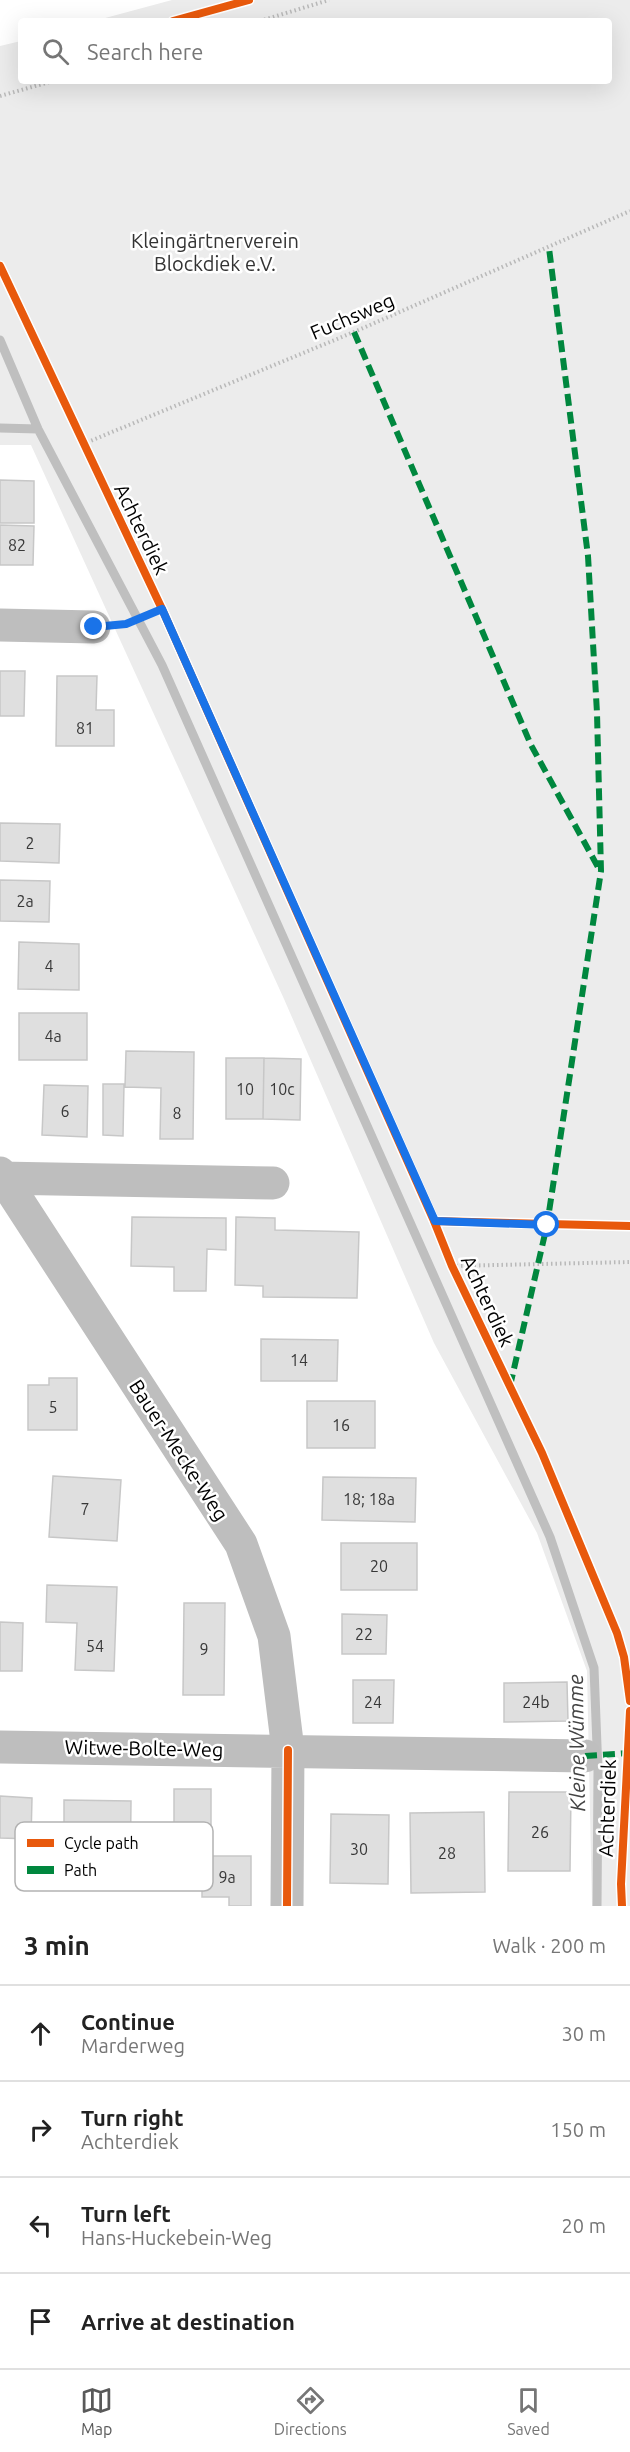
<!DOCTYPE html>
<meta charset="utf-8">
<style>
:root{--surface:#fff;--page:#f2f2f2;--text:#222;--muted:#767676;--line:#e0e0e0;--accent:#595959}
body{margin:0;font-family:Ubuntu,sans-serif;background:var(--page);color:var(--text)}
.stop{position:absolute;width:18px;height:18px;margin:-14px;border:4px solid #1a73e8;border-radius:50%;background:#fff}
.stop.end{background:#1a73e8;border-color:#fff;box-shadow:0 2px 6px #0008}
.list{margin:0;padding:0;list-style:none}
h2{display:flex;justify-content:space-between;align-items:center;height:78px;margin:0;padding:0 24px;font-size:26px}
h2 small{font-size:20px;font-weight:400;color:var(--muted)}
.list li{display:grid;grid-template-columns:39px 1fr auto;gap:18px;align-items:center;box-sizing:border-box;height:96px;padding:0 24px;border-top:2px solid var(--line)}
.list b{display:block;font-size:22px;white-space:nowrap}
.list p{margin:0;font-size:20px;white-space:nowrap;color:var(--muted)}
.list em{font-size:20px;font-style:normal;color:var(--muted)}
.icon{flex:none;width:33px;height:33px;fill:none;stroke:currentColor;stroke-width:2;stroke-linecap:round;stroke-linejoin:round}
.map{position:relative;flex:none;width:630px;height:1906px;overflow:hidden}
.search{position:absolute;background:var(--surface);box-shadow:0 6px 24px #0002;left:18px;right:18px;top:18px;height:66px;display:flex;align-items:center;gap:15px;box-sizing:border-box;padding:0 21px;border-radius:6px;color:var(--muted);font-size:22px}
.sheet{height:462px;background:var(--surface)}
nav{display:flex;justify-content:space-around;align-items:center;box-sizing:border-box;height:84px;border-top:2px solid var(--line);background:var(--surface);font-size:16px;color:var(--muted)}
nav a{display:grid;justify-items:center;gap:3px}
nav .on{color:var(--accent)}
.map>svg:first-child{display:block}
.green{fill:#ececec}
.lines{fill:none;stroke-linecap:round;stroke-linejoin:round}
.stream{stroke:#bfbfbf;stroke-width:9}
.building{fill:#dfdfdf;stroke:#c7c7c7;stroke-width:1.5}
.path{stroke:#b9b9b9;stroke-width:4;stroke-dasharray:1.5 3;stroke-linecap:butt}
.street{stroke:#bebebe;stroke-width:33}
.quiet{stroke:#00873e;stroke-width:6;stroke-dasharray:12 6;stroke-linecap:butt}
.cycleway-casing{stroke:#fff;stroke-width:11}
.cycleway{stroke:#e8590c;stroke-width:8}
.route{stroke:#1a73e8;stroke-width:8}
.labels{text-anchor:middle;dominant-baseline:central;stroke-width:5;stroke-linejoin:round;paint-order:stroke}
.number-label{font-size:16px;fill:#383838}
.park-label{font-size:20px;fill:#333;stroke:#fff}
.street-label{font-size:20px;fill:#000;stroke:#fff}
.water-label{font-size:21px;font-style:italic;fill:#444;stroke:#fff}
.key{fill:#fff;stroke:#b2b2b2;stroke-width:1.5}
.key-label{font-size:16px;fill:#000}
</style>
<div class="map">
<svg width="630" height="1906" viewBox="0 0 630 1906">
<rect width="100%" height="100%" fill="#fff"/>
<path class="green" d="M172 0H630V1906H592L587 1671 537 1533 434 1343 284 999 31 445H0V46L21 41V81H609V21H94Z"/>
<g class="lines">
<path class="stream" d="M0 340 38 429 162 665 550 1537 594 1668 598 1772 597 1906
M0 428 38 429"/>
</g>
<path class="building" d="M0 480 34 481V523H0Z
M0 525 34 526 33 565H0Z
M0 671H25L24 716H0Z
M57 676H97L96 710H114V746H56Z
M0 823 60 824 59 863 0 861Z
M0 880 50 881 49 922 0 921Z
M19 942 79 944V990L18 989Z
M19 1013H87V1060H19Z
M126 1051 194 1052 193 1139H160L161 1088 125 1087Z
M226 1058H264L263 1119H226Z
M264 1058 301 1059 300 1120 263 1119Z
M103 1084H124L123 1136 103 1135Z
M44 1085 88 1086 87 1137 42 1135Z
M132 1217 226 1218V1250L207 1249 206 1291H174V1267L131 1266Z
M236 1217 275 1218V1230L359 1232 357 1298 263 1297V1286L235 1285Z
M261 1339 338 1340 337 1381H261Z
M49 1378H77V1430H28V1385H49Z
M307 1401H375V1448H307Z
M53 1476 121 1480 117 1541 49 1537Z
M323 1477 416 1478 415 1522 322 1520Z
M341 1543H417V1590H341Z
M47 1585 117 1587 114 1671 75 1670 77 1623 46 1622Z
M184 1603H225L224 1695H183Z
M342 1614 387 1615 386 1654H342Z
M0 1622 23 1623 22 1671H0Z
M353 1680H394L393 1723H353Z
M567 1682 568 1721 504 1722V1683Z
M174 1789H211V1835H174Z
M509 1792H571L570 1871H508Z
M0 1796 32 1798 31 1839 0 1838Z
M64 1800 131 1801 130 1890 93 1889 94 1839H64Z
M484 1812 485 1892 411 1893 410 1813Z
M331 1814 389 1815 388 1884 330 1883Z
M202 1856H251V1906H229V1897H202Z"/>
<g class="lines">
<path class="path" d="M260 21 329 0
M0 96 53 81
M83 444 354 332 630 211
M452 1266 630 1262"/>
<path class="street" d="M0 625 94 627
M0 1173 241 1544 274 1636 288 1750 287 1906
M0 1178 273 1183
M0 1747 585 1756"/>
<path class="quiet" d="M354 332 531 745 599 869
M510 1386 547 1225 601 871 597 713 588 556 549 248
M585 1756 630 1753"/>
<defs>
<path id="cycleway" d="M173 21 249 0
M0 266 162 609 434 1221 452 1266 542 1453 617 1633 624 1657 630 1701
M434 1221 630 1226
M287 1906 288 1750
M622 1906 621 1884 630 1711"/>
</defs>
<use href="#cycleway" class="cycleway-casing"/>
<use href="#cycleway" class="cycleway"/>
</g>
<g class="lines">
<path class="route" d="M94 627 126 624 162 609 435 1221 547 1225"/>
</g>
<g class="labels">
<g class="number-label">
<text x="17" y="545">82</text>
<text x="85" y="728">81</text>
<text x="30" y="843">2</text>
<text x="25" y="901">2a</text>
<text x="49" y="966">4</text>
<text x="53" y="1036">4a</text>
<text x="245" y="1089">10</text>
<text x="282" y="1089">10c</text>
<text x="65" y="1111">6</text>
<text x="177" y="1113">8</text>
<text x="299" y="1360">14</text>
<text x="53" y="1407">5</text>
<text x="341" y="1425">16</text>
<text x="369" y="1499">18; 18a</text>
<text x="85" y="1509">7</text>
<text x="379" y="1566">20</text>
<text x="364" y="1634">22</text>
<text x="95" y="1646">54</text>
<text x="204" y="1649">9</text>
<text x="373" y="1702">24</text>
<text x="536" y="1702">24b</text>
<text x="540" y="1832">26</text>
<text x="359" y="1849">30</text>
<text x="447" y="1853">28</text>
<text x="227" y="1877">9a</text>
</g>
<g class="park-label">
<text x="215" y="240">Kleingärtnerverein<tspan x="215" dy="23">Blockdiek e.V.</tspan></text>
</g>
<g class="street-label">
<text transform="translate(352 316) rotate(-23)">Fuchsweg</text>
<text transform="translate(142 529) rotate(64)">Achterdiek</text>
<text transform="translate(488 1301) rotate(65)">Achterdiek</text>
<text transform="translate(179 1450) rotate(57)">Bauer-Mecke-Weg</text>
<text transform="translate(144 1748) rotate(1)">Witwe-Bolte-Weg</text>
<text transform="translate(607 1808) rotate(-88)">Achterdiek</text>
</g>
<g class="water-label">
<text transform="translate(576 1743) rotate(-91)">Kleine Wümme</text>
</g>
</g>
<rect x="15" y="1822" width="198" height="69" rx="9" class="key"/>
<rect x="27" y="1839" width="27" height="8" fill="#e8590c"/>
<rect x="27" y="1866" width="27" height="8" fill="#00873e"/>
<g class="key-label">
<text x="64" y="1849">Cycle path</text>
<text x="64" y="1876">Path</text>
</g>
</svg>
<div class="stop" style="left:547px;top:1225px"></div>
<div class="stop end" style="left:94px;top:627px"></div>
<div class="search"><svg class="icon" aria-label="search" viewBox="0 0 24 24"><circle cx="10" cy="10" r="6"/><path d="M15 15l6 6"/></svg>Search here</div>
</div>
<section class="sheet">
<h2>3 min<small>Walk · 200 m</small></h2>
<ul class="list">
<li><svg class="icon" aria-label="ahead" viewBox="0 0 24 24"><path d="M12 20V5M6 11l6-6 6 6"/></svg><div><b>Continue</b><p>Marderweg</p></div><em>30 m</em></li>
<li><svg class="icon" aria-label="right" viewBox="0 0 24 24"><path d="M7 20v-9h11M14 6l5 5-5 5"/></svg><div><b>Turn right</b><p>Achterdiek</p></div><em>150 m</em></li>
<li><svg class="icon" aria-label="left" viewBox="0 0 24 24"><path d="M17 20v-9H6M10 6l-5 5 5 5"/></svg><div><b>Turn left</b><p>Hans-Huckebein-Weg</p></div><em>20 m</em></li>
<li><svg class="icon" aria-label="arrive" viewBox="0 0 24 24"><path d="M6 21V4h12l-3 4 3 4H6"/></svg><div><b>Arrive at destination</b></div></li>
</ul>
</section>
<nav>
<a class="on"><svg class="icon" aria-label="map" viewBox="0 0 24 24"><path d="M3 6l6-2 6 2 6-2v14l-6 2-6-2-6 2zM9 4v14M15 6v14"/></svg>Map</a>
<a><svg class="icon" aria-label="directions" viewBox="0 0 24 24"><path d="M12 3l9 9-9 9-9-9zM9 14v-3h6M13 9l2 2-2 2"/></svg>Directions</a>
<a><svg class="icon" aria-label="saved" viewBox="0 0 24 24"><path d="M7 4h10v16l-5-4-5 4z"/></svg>Saved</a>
</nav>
